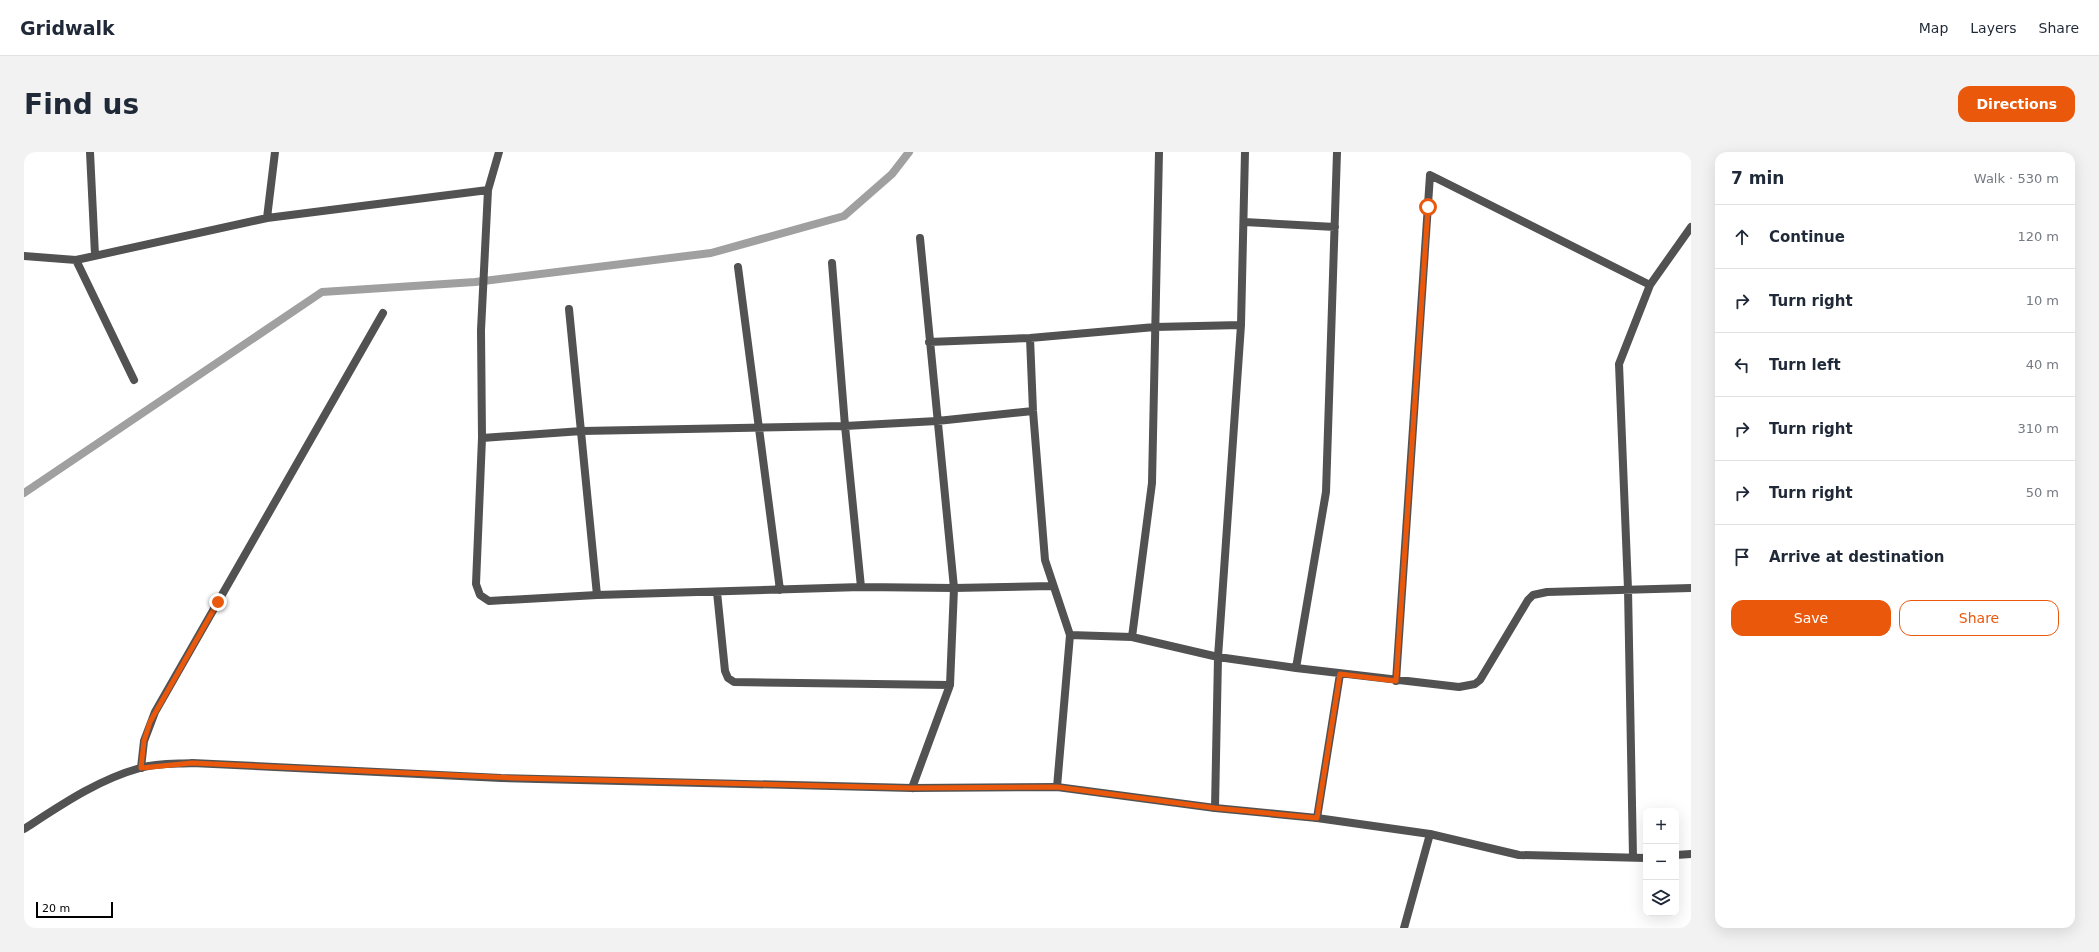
<!DOCTYPE html>
<meta charset="utf-8">
<style>
:root{--surface:#fff;--page:#f2f2f3;--text:#1f2937;--muted:#747a83;--line:#e0e1e3;--accent:#ea580c}
body{margin:0;font-family:"DejaVu Sans",sans-serif;background:var(--page);color:var(--text)}
.controls{position:absolute;right:12px;bottom:12px;display:grid;overflow:hidden;border-radius:8px;box-shadow:0 4px 16px #0002}
.controls button{width:36px;height:36px;display:grid;place-items:center;padding:0;border:0;border-bottom:1px solid var(--line);background:var(--surface);color:var(--text);font:20px sans-serif}
.scale{position:absolute;left:12px;bottom:10px;width:77px;box-sizing:border-box;padding-left:4px;border:2px solid #000;border-top:0;font-size:11px;line-height:14px;white-space:nowrap;color:#000;-webkit-text-stroke:3px #fff;paint-order:stroke}
.stop{position:absolute;width:12px;height:12px;margin:-9px;border:3px solid #ea580c;border-radius:50%;background:#fff}
.stop.end{background:#ea580c;border-color:#fff;box-shadow:0 1px 4px #0008}
.list{margin:0;padding:0;list-style:none}
h2{display:flex;justify-content:space-between;align-items:center;height:52px;margin:0;padding:0 16px;font-size:17px}
h2 small{font-size:13px;font-weight:400;color:var(--muted)}
.list li{display:grid;grid-template-columns:26px 1fr auto;gap:12px;align-items:center;box-sizing:border-box;height:64px;padding:0 16px;border-top:1px solid var(--line)}
.list b{display:block;font-size:15px;white-space:nowrap}
.list em{font-size:13px;font-style:normal;color:var(--muted)}
.actions{display:flex;gap:8px;padding:12px 16px}
.actions a{flex:1;padding:9px 0;border:1px solid var(--accent);border-radius:12px;text-align:center;font-size:14px;color:var(--accent)}
.actions .main{background:var(--accent);color:#fff}
.icon{flex:none;width:22px;height:22px;fill:none;stroke:currentColor;stroke-width:2;stroke-linecap:round;stroke-linejoin:round}
.map{position:relative;flex:none;width:1667px;height:776px;overflow:hidden;border-radius:12px}
header{display:flex;align-items:center;gap:24px;box-sizing:border-box;height:56px;padding:0 20px;background:var(--surface);border-bottom:1px solid var(--line)}
header strong{font-size:19px}
nav{display:flex;gap:22px;margin-inline-start:auto;font-size:14px}
.intro{display:flex;align-items:center;justify-content:space-between;box-sizing:border-box;height:96px;padding:0 24px}
h1{margin:0;font-size:28px}
.button{padding:10px 18px;border-radius:12px;background:var(--accent);color:#fff;font-size:14px;font-weight:700}
main{display:flex;gap:24px;padding:0 24px}
aside{flex:1;background:var(--surface);border-radius:12px;box-shadow:0 4px 16px #0002}
.map>svg:first-child{display:block}
.lines{fill:none;stroke-linecap:round;stroke-linejoin:round}
.stream{stroke:#a0a0a0;stroke-width:8}
.minor{stroke:#525252;stroke-width:8}
.tertiary{stroke:#525252;stroke-width:8}
.route{stroke:#ea580c;stroke-width:5}
</style>
<header>
<strong>Gridwalk</strong>
<nav><a>Map</a><a>Layers</a><a>Share</a></nav>
</header>
<div class="intro"><h1>Find us</h1><a class="button">Directions</a></div>
<main>
<div class="map">
<svg width="1667" height="776" viewBox="0 0 1667 776">
<rect width="100%" height="100%" fill="#fff"/>
<g class="lines">
<path class="stream" d="M0 341 298 140 451 130 687 101 820 64 868 22 885 0"/>
<path class="minor" d="M66 0 71 103
M475 0 464 38 457 178 458 286 452 432 456 443 465 449 573 443 545 157
M243 66 251 0
M1220 70 1311 75
M0 104 52 108 243 66 464 38
M52 108 110 228
M808 111 821 274 837 435
M714 115 756 438
M1006 186 1009 259 1021 408 1046 483 1033 635
M905 190 1006 186 1131 175 1217 173
M458 286 558 279 821 274 913 269 1009 259
M693 440 701 519 704 526 710 530 926 533
M573 443 837 435 930 436 1028 434
M1046 483 1108 485 1194 505 1272 516 1435 535 1451 532 1456 528 1504 448 1509 443 1523 440 1667 436
M1108 485 1128 331 1135 0
M1272 516 1302 340 1313 0
M1372 529 1406 23 1626 133
M117 616 120 589 131 560 359 161
M888 636 926 533 930 436 896 86
M1191 656 1194 505 1217 173 1221 0
M1293 666 1316 522
M1609 705 1604 437 1595 212 1626 133 1667 75
M1380 776 1406 682"/>
<path class="tertiary" d="M0 677C37 653 73 628 116 616 132 611 151 612 168 611L477 626 888 636 1033 635 1191 656 1293 666 1406 682 1495 703 1622 706
M1652 703 1667 702"/>
</g>
<g class="lines">
<path class="route" d="M194 450 126 570 120 589 117 616 168 611 491 626 888 636 1033 635 1191 656 1293 666 1316 522 1372 529 1404 55"/>
</g>
</svg>
<div class="controls">
<button>+</button>
<button>−</button>
<button><svg class="icon" aria-label="layers" viewBox="0 0 24 24"><path d="M12 4l9 5-9 5-9-5zM3 14l9 5 9-5"/></svg></button>
</div>
<div class="scale">20 m</div>
<div class="stop" style="left:1404px;top:55px"></div>
<div class="stop end" style="left:194px;top:450px"></div>
</div>
<aside>
<h2>7 min<small>Walk · 530 m</small></h2>
<ul class="list">
<li><svg class="icon" aria-label="ahead" viewBox="0 0 24 24"><path d="M12 20V5M6 11l6-6 6 6"/></svg><div><b>Continue</b></div><em>120 m</em></li>
<li><svg class="icon" aria-label="right" viewBox="0 0 24 24"><path d="M7 20v-9h11M14 6l5 5-5 5"/></svg><div><b>Turn right</b></div><em>10 m</em></li>
<li><svg class="icon" aria-label="left" viewBox="0 0 24 24"><path d="M17 20v-9H6M10 6l-5 5 5 5"/></svg><div><b>Turn left</b></div><em>40 m</em></li>
<li><svg class="icon" aria-label="right" viewBox="0 0 24 24"><path d="M7 20v-9h11M14 6l5 5-5 5"/></svg><div><b>Turn right</b></div><em>310 m</em></li>
<li><svg class="icon" aria-label="right" viewBox="0 0 24 24"><path d="M7 20v-9h11M14 6l5 5-5 5"/></svg><div><b>Turn right</b></div><em>50 m</em></li>
<li><svg class="icon" aria-label="arrive" viewBox="0 0 24 24"><path d="M6 21V4h12l-3 4 3 4H6"/></svg><div><b>Arrive at destination</b></div></li>
</ul>
<div class="actions"><a class="main">Save</a><a>Share</a></div>
</aside>
</main>
